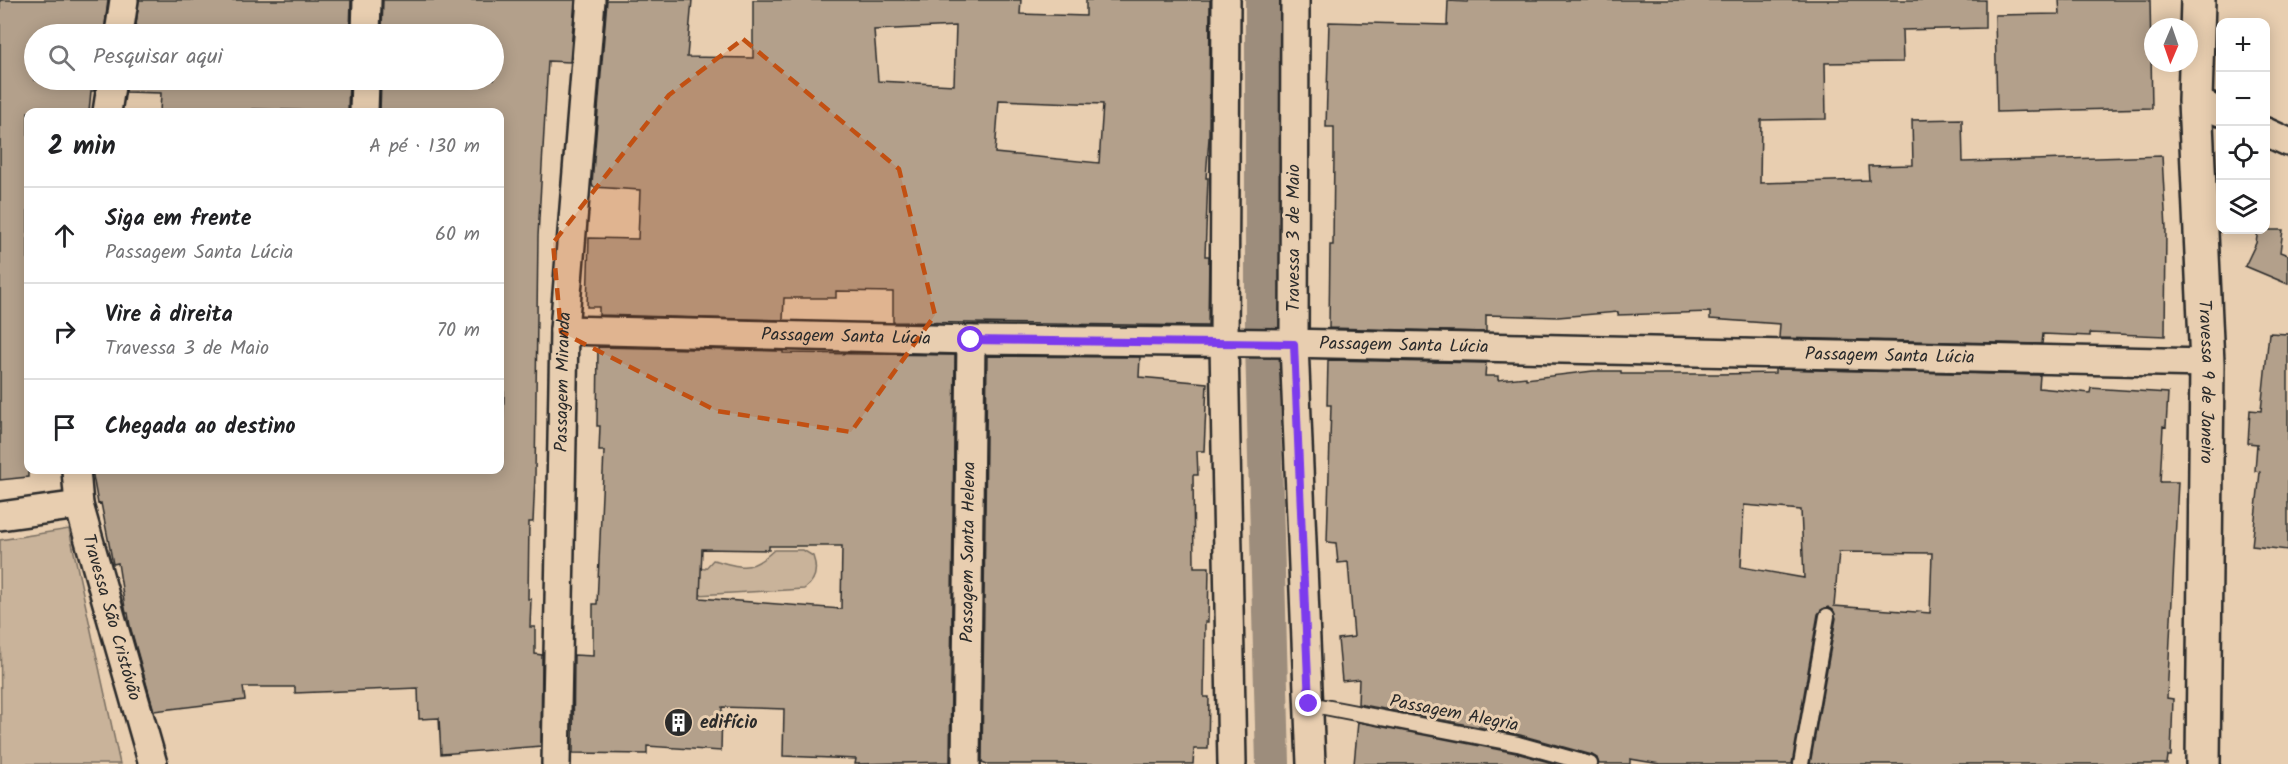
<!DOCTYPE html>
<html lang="pt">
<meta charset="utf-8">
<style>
:root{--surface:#fff;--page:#f6f6f6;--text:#202124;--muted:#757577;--line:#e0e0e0}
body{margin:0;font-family:Kalam,sans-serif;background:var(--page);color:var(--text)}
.controls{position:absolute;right:18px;top:18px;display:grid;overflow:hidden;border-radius:12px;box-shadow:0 3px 15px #0003}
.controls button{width:54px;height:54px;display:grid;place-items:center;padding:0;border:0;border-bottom:2px solid var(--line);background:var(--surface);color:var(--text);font:30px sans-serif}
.compass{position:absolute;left:2144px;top:18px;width:54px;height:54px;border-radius:50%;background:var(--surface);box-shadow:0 3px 15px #0003;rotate:182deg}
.stop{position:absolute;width:18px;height:18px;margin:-14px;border:4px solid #7c3aed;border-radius:50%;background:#fff}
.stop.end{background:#7c3aed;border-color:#fff;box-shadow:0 2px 6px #0008}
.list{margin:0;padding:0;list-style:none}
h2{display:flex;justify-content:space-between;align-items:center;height:78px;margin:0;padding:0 24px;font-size:26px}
h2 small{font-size:20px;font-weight:400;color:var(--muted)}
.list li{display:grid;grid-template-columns:39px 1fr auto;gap:18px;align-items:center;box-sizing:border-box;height:96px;padding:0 24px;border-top:2px solid var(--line)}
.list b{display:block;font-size:22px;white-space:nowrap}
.list p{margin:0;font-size:20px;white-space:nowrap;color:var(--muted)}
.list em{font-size:20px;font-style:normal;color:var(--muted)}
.icon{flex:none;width:33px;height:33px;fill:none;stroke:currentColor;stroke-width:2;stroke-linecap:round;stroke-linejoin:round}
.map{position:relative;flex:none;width:2288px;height:764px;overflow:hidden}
.search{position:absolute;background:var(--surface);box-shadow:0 3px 15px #0003;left:24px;top:24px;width:480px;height:66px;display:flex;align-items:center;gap:15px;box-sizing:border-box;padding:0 21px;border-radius:33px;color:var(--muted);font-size:22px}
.panel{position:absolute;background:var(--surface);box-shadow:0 3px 15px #0003;left:24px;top:108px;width:480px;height:366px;border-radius:12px}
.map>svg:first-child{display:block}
.green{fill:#c9b39a;stroke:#7a6f62;stroke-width:1.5}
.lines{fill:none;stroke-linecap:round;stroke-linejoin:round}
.canal{stroke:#9d8d7b;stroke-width:34}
.building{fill:#b3a08b;stroke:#2b2b2b;stroke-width:1.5;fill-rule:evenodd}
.lane-casing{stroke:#2b2b2b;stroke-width:18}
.street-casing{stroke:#2b2b2b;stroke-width:32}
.secondary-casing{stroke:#2b2b2b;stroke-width:38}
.lane{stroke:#e8ceb0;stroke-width:14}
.street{stroke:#e8ceb0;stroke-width:27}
.secondary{stroke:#e8ceb0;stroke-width:33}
.route{stroke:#7c3aed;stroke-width:8}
.marked{fill:#c25012;fill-opacity:0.2;stroke:#c25012;stroke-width:4.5;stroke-dasharray:12 8;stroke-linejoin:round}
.labels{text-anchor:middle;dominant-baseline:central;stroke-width:6;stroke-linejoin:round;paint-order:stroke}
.street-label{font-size:18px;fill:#2b2b2b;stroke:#e8ceb0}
.poi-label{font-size:18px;font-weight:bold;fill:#2b2b2b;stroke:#e8ceb0;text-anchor:start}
</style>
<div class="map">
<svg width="2288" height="764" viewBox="0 0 2288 764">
<rect width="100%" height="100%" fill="#e8ceb0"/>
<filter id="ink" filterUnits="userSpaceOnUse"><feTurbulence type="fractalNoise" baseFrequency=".0167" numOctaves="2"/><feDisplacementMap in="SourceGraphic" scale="12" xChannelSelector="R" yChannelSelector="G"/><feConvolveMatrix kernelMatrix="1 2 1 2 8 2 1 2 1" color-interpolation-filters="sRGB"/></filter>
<g filter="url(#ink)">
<path class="green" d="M69 529 120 764H1L0 540Z
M774 550H803L813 556C818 570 816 581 804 589L697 595 693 567 705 569 713 560C743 567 749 573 774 550Z"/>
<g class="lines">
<path class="canal" d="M1262 0V343L1273 764"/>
</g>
<path class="building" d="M0 0H108L104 34H34V80H96L94 91H91L89 112H28V477L0 480Z
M139 0H351L350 34H135Z
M383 0H575L570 62 548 61 538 236 535 477 533 522H529L528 599H531L530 627H535V654L542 655 541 746 441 754 439 718 419 719 418 688 295 693V687H243L245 700 154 711 130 626 128 613H126L125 608 118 563 113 564 101 503 98 504 92 470H502L504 392H500V112H380L381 80H494V34H427V30L382 28Z
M607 0H692L687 57 753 58V0H1021L1020 14 1086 16V0H1210L1209 138 1206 178H1208L1205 256H1209L1208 326 893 322V292L836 291V298H784L783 320 599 315V307H587L589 238 638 239 640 190 593 187 592 184ZM956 26 954 85 878 81 874 30ZM999 100 1103 104 1099 163 995 153Z
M1468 0H1985V28L1902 30 1903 62 1825 63 1826 119 1761 120 1760 183 1869 180 1868 166 1913 165 1912 120 1962 119 1963 162 2162 156 2166 229 2165 336 2090 333V336L2043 334 2042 344 1779 338 1780 324 1710 319V312L1618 315V312L1558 317 1486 315V332L1329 328 1330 245H1333L1334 153V127H1326L1329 22 1447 25 1448 1 1468 2Z
M2059 0H2150L2152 108 1997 112 1995 15 2060 14Z
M127 80H349L348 112 252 109V112H160L161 93 126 92Z
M2258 230H2283L2280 252 2288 255V284L2245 266 2256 243Z
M2269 333 2288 334V550L2252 546 2260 472 2255 471 2257 444 2248 443 2250 410 2261 411Z
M598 347 783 351V353L955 355 950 762 855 764 856 759 783 756 784 709 722 707 721 751 647 746V754L573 753 574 655 593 656V604H597L604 451H599L600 426H597ZM769 546H842L841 609 700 598 702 549 769 550Z
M987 356 1140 357 1139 377 1207 383 1204 451H1197L1198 475H1193L1194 567H1209L1208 622H1205L1204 697H1209L1208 749H1194L1193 764H987L982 762Z
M1328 360 1486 363 1485 376H1498V380L1526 377V379L1593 371H1621V374H1719L1775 373V369L2040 375 2039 388 2090 393 2091 388 2168 393 2166 427 2163 426 2160 482H2178L2167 698 2173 699 2171 756H2168L2167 764H1810L1836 618 1833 610 1828 607 1821 610 1818 614 1792 764H1660L1630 759V764H1599L1597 758 1592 755 1520 735 1358 704 1359 679 1342 681 1338 639 1354 637 1348 562 1338 563 1336 543 1327 542 1331 405H1327ZM1744 505 1801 510 1804 578 1741 567ZM1839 552 1932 553 1930 613 1834 606Z
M1358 722 1516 753 1556 764H1354Z"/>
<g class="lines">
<defs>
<path id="lane" d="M1309 704 1518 744 1590 764
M1801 764 1827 616"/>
<g id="street">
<path d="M1226 0 1224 343 1232 764"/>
<path d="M1295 0 1294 344 1311 764"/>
<path d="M119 34 124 0"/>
<path d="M366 34 367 0"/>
<path d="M2195 101 2220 112"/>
<path d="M107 112 112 80"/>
<path d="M364 112 365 80"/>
<path d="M2266 132 2288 142"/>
<path id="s1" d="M564 330 971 340 1286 343 2207 363"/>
<path id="s2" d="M76 470 79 505 153 764"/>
<path d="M0 516 79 505"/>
<path id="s3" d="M556 764 564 330 591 0"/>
<path id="s4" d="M966 764 971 340"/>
</g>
<g id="secondary">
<path id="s5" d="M2198 0 2195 101 2207 363 2203 764"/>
</g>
</defs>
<use href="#lane" class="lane-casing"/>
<use href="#street" class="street-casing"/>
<use href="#secondary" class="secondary-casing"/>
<use href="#lane" class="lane"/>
<use href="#street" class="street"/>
<use href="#secondary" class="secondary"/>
</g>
</g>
<g class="lines" filter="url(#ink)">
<path class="route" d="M971 340 1294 344 1309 704"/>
</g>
<path class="marked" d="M743 39 899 169 935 315 851 432 717 411 561 332 553 243 669 95Z"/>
<defs>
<symbol id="building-disc" viewBox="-11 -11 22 22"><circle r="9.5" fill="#2b2b2b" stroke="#e8ceb0"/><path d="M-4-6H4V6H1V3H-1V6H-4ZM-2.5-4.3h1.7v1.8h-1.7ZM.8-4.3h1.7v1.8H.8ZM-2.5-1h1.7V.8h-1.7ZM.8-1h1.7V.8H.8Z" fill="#fff"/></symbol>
</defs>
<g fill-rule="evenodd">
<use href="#building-disc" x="662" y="706" width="33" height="33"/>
</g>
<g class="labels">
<g class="street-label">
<text transform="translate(1294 238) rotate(-90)">Travessa 3 de Maio</text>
<text stroke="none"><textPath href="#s1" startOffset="282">Passagem Santa Lúcia</textPath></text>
<text stroke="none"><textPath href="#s1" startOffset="840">Passagem Santa Lúcia</textPath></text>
<text stroke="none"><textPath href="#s1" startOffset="1326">Passagem Santa Lúcia</textPath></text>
<text stroke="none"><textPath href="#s3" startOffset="382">Passagem Miranda</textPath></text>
<text stroke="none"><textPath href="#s5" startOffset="382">Travessa 9 de Janeiro</textPath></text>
<text stroke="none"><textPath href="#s4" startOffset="212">Passagem Santa Helena</textPath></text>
<text stroke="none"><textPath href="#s2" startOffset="152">Travessa São Cristóvão</textPath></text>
<text transform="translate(1454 714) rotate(11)">Passagem Alegria</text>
</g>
<g class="poi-label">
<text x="700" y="723">edifício</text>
</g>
</g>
</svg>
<div class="controls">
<button>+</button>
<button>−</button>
<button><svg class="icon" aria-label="locate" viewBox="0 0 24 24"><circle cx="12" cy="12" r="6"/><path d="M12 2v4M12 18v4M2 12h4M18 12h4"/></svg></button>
<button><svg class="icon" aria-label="layers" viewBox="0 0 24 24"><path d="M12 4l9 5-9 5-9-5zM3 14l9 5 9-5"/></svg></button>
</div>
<svg class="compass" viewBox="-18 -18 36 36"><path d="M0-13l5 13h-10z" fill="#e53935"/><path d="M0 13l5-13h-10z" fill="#757577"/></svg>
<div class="stop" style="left:971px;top:340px"></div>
<div class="stop end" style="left:1309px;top:704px"></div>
<div class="search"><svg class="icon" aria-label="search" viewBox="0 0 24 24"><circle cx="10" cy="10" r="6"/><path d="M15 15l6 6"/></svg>Pesquisar aqui</div>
<section class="panel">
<h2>2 min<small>A pé · 130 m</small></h2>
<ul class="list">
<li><svg class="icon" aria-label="ahead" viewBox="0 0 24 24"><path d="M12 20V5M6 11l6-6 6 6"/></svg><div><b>Siga em frente</b><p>Passagem Santa Lúcia</p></div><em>60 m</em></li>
<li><svg class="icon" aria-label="right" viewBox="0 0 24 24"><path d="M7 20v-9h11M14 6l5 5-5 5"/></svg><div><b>Vire à direita</b><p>Travessa 3 de Maio</p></div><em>70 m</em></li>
<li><svg class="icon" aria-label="arrive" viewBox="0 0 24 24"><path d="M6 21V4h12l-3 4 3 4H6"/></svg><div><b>Chegada ao destino</b></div></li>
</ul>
</section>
</div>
